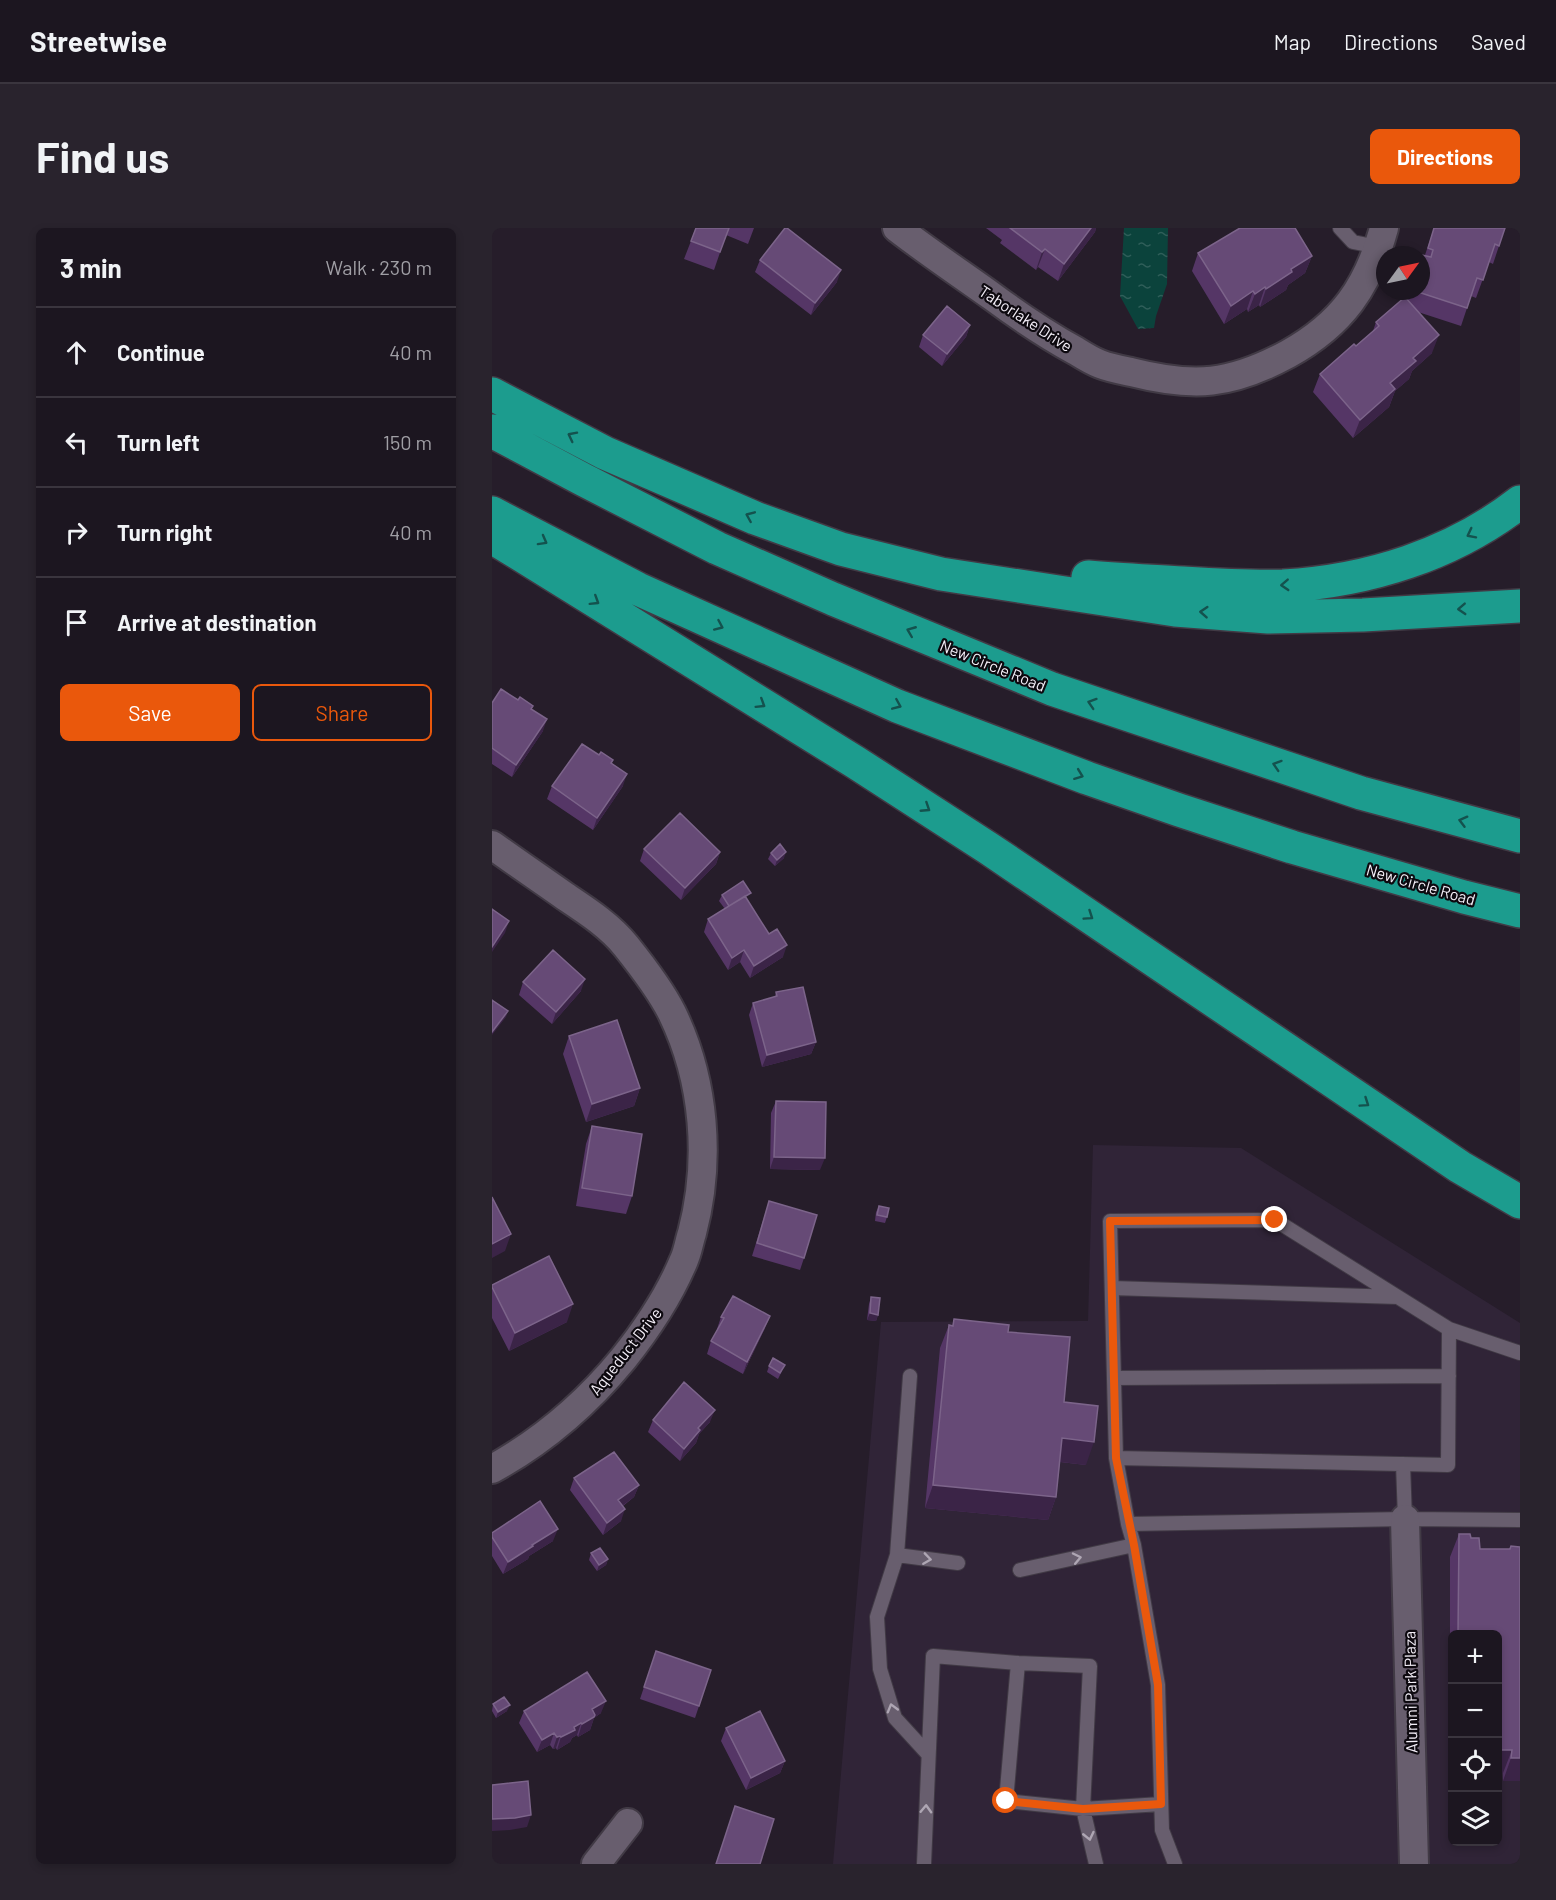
<!DOCTYPE html>
<meta charset="utf-8">
<style>
:root{--surface:#1c1620;--page:#29232d;--text:#f1f3f6;--muted:#a09fa5;--line:#3a353e;--accent:#ea580c}
body{margin:0;font-family:Barlow,sans-serif;background:var(--page);color:var(--text)}
.controls{position:absolute;right:18px;bottom:18px;display:grid;overflow:hidden;border-radius:9px;box-shadow:0 3px 9px #0003}
.controls button{width:54px;height:54px;display:grid;place-items:center;padding:0;border:0;border-bottom:2px solid var(--line);background:var(--surface);color:var(--text);font:30px sans-serif}
.compass{position:absolute;left:884px;top:18px;width:54px;height:54px;border-radius:50%;background:var(--surface);box-shadow:0 3px 9px #0003;rotate:57deg}
.stop{position:absolute;width:18px;height:18px;margin:-14px;border:4px solid #ea580c;border-radius:50%;background:#fff}
.stop.end{background:#ea580c;border-color:#fff;box-shadow:0 2px 6px #0008}
.list{margin:0;padding:0;list-style:none}
h2{display:flex;justify-content:space-between;align-items:center;height:78px;margin:0;padding:0 24px;font-size:26px}
h2 small{font-size:20px;font-weight:400;color:var(--muted)}
.list li{display:grid;grid-template-columns:39px 1fr auto;gap:18px;align-items:center;box-sizing:border-box;height:90px;padding:0 24px;border-top:2px solid var(--line)}
.list b{display:block;font-size:22px;white-space:nowrap}
.list em{font-size:20px;font-style:normal;color:var(--muted)}
.actions{display:flex;gap:12px;padding:18px 24px}
.actions a{flex:1;padding:14px 0;border:2px solid var(--accent);border-radius:9px;text-align:center;font-size:21px;color:var(--accent)}
.actions .main{background:var(--accent);color:#fff}
.icon{flex:none;width:33px;height:33px;fill:none;stroke:currentColor;stroke-width:2;stroke-linecap:round;stroke-linejoin:round}
.map{position:relative;flex:none;width:1028px;height:1636px;overflow:hidden;border-radius:9px}
header{display:flex;align-items:center;gap:36px;box-sizing:border-box;height:84px;padding:0 30px;background:var(--surface);border-bottom:2px solid var(--line)}
header strong{font-size:28px}
nav{display:flex;gap:33px;margin-inline-start:auto;font-size:21px}
.intro{display:flex;align-items:center;justify-content:space-between;box-sizing:border-box;height:144px;padding:0 36px}
h1{margin:0;font-size:42px}
.button{padding:15px 27px;border-radius:9px;background:var(--accent);color:#fff;font-size:21px;font-weight:700}
main{display:flex;gap:36px;padding:0 36px}
aside{flex:1;background:var(--surface);border-radius:9px;box-shadow:0 3px 9px #0003}
.map>svg:first-child{display:block}
.built{fill:#302437;fill-rule:evenodd}
.water{fill:url(#water-ripples)}
.lines{fill:none;stroke-linecap:round;stroke-linejoin:round}
.service-casing{stroke:#413a45;stroke-width:16}
.minor-casing{stroke:#413a45;stroke-width:32}
.motorway-casing{stroke:#413a45;stroke-width:36}
.service{stroke:#685e6e;stroke-width:14}
.minor{stroke:#685e6e;stroke-width:28}
.motorway{stroke:#1c9c8e;stroke-width:33}
.wall{fill:#553666}
.shaded-wall{fill:#3b2447}
.building{fill:#664a76;stroke:#7c648a;stroke-width:1.5}
.oneway{stroke:#14524e}
.oneway2{stroke:#aea6b3}
.route{stroke:#ea580c;stroke-width:8}
.labels{text-anchor:middle;dominant-baseline:central;stroke-width:4.5;stroke-linejoin:round;paint-order:stroke}
.street-label{font-size:16px;fill:#f4eff8;stroke:#0d090f}
</style>
<header>
<strong>Streetwise</strong>
<nav><a>Map</a><a>Directions</a><a>Saved</a></nav>
</header>
<div class="intro"><h1>Find us</h1><a class="button">Directions</a></div>
<main>
<aside>
<h2>3 min<small>Walk · 230 m</small></h2>
<ul class="list">
<li><svg class="icon" aria-label="ahead" viewBox="0 0 24 24"><path d="M12 20V5M6 11l6-6 6 6"/></svg><div><b>Continue</b></div><em>40 m</em></li>
<li><svg class="icon" aria-label="left" viewBox="0 0 24 24"><path d="M17 20v-9H6M10 6l-5 5 5 5"/></svg><div><b>Turn left</b></div><em>150 m</em></li>
<li><svg class="icon" aria-label="right" viewBox="0 0 24 24"><path d="M7 20v-9h11M14 6l5 5-5 5"/></svg><div><b>Turn right</b></div><em>40 m</em></li>
<li><svg class="icon" aria-label="arrive" viewBox="0 0 24 24"><path d="M6 21V4h12l-3 4 3 4H6"/></svg><div><b>Arrive at destination</b></div></li>
</ul>
<div class="actions"><a class="main">Save</a><a>Share</a></div>
</aside>
<div class="map">
<svg width="1028" height="1636" viewBox="0 0 1028 1636">
<defs>
<pattern id="water-ripples" width="26" height="14" patternUnits="userSpaceOnUse" patternTransform="scale(1.5)"><rect width="26" height="14" fill="#0b433c"/><path d="M2 4q2-2 4 0t4 0M15 11q2-2 4 0t4 0" fill="none" stroke="#2f5e59"/></pattern>
</defs>
<rect width="100%" height="100%" fill="#261d2a"/>
<path class="built" d="M601 917 749 920 1028 1095V1636H341L389 1094 596 1093ZM960 1406H1005V1614H960Z"/>
<path class="water" d="M632 0H676L675 56 664 88 662 100 646 101 628 68Z"/>
<g class="lines">
<defs>
<path id="service" d="M848 0 861 14 886 19
M620 1060 906 1069
M418 1148 405 1327 385 1389 388 1441 403 1490 435 1525
M622 1150 957 1148
M624 1230 956 1237 957 1101
M911 1236 913 1291
M636 1296 913 1291 1028 1292
M405 1327 466 1335
M528 1342 642 1317
M526 1435 598 1438 591 1581 604 1636
M432 1636 441 1428 526 1435 514 1573 591 1581 669 1576
M683 1636 670 1602 666 1457 642 1317 636 1296 624 1230 618 993 783 992 957 1101 1028 1125"/>
<path id="minor" d="M405 0C436 24 469 46 501 69 528 89 555 107 584 123 592 128 600 133 608 136 618 140 629 142 639 144 702 160 739 157 796 126 850 96 876 59 892 0
M0 617C25 635 50 652 74 669 95 683 118 698 134 718 150 738 168 761 180 785 213 853 219 933 200 1005 197 1014 196 1023 192 1032 177 1068 155 1101 131 1131 94 1176 51 1213 0 1241
M913 1291 922 1636
M104 1636 136 1595"/>
<path id="motorway" d="M0 166 113 225 263 290 349 321 449 346 683 382 776 389 871 387 1028 378
M0 203 92 252 225 320 341 371 560 461 869 565 1028 608
M0 285 146 361 405 478 595 550 687 582 800 619 972 669 1028 683
M0 309 363 534 496 620 968 939 1028 974
M596 349C627 352 659 353 691 355 724 357 758 359 791 358 876 353 960 327 1028 274"/>
</defs>
<use href="#service" class="service-casing"/>
<use href="#minor" class="minor-casing"/>
<use href="#motorway" class="motorway-casing"/>
<use href="#service" class="service"/>
<use href="#minor" class="minor"/>
<use href="#motorway" class="motorway"/>
</g>
<path class="wall" d="M204 0H262L256 16 234 7 222 42 192 31Z
M494 0H604L603 4 566 53 546 39 544 42 508 15 510 12Z
M942 0H1013L1001 36 997 34 984 70 979 68 969 98 926 84 940 125 920 143 917 151 903 163 897 179 861 210 821 164 828 146 864 118 881 103 884 94 914 71 917 63H929L933 27Z
M706 25 820 28 813 45 796 57 794 62 768 79 767 77 756 84 755 81 732 96 700 43Z
M268 32 345 54 319 87 263 44Z
M478 97 474 109 450 138 427 119 431 107Z
M26 472 40 481 51 503 20 549 0 536V475Z
M120 535 131 558 101 602 55 571 60 558Z
M152 621 228 624 224 636 189 672 148 633Z
M279 625 292 630 283 638 276 631Z
M230 667 256 671 255 672 291 729 258 750 248 734 236 742 212 704 216 691 233 681 227 673Z
M31 754 89 763 60 796 27 767Z
M284 764 324 814 319 826 270 839 257 787 261 775 283 769Z
M77 808 148 860 142 878 94 894 71 826Z
M284 873 328 942 278 941 279 885Z
M100 898 140 968 134 986 84 978 94 916Z
M277 973 312 1030 308 1042 260 1028Z
M387 978 395 989 393 995 383 993 384 984Z
M0 1057 75 1094 17 1123 0 1090Z
M379 1069 386 1087 384 1093 375 1092 377 1076Z
M229 1089 273 1100 251 1146 215 1126 219 1113 226 1102 225 1101Z
M462 1091 516 1104 572 1174 594 1237 568 1234 564 1269 556 1292 433 1280 448 1120 457 1097 460 1098Z
M277 1138 290 1143 286 1151 275 1144Z
M161 1192 218 1194 207 1206 204 1215 188 1233 156 1204Z
M82 1250 147 1257 142 1269 131 1278 129 1293 111 1307 78 1262Z
M0 1305 61 1313 37 1328 36 1331 11 1346 0 1328Z
M967 1306 979 1310 988 1321H1017L1019 1318 1028 1553H1011L1005 1407H960V1520H958V1329Z
M99 1325 116 1331 114 1337 105 1343 97 1332Z
M164 1423 219 1442 203 1490 148 1471Z
M1 1476 15 1483 4 1490 0 1483Z
M32 1483 109 1485 102 1490 98 1502 86 1509 85 1507 80 1510 78 1514 65 1522 64 1520 61 1521 58 1517 45 1524 27 1495Z
M234 1500 293 1533 288 1545 254 1562 229 1513Z"/>
<path class="shaded-wall" d="M599 0H604L603 4 566 53 572 36Z
M553 21 546 39 544 42 550 24Z
M820 28 813 45 796 57 794 62 768 79 774 61 799 41Z
M349 42 345 54 319 87 323 75Z
M773 59 767 77 756 84 763 66Z
M761 63 755 81 732 96 739 78Z
M478 97 474 109 450 138 455 126Z
M947 107 940 125 920 143 917 151 903 163 897 179 861 210 868 192 898 155 921 130Z
M55 491 51 503 20 549 24 537Z
M135 546 131 558 101 602 105 590Z
M228 624 224 636 189 672 193 660Z
M294 624 292 630 283 638 285 632Z
M17 693 13 705 0 724V719Z
M295 717 291 729 258 750 262 738Z
M252 722 248 734 236 742 240 730Z
M93 751 89 763 60 796 64 784Z
M16 783 14 789 0 807V804Z
M324 814 319 826 270 839 275 827Z
M148 860 142 878 94 894 100 876Z
M282 929 333 930 328 942 278 941Z
M19 1006 13 1023 0 1030V1016Z
M81 1076 75 1094 17 1123 23 1105Z
M378 1085 386 1087 384 1093 375 1092Z
M278 1088 273 1100 251 1146 255 1134Z
M223 1182 218 1194 207 1206 204 1215 188 1233 192 1221 206 1200Z
M570 1210 602 1214 594 1237 561 1233Z
M147 1257 142 1269 122 1284 126 1272Z
M441 1257 564 1269 556 1292 433 1280Z
M133 1281 129 1293 111 1307 115 1295Z
M66 1301 61 1313 37 1328 36 1331 11 1346 16 1334 40 1317Z
M116 1331 114 1337 105 1343 107 1337Z
M114 1473 109 1485 102 1490 98 1502 86 1509 90 1496 100 1481Z
M18 1477 15 1483 4 1490 6 1484Z
M89 1495 85 1507 80 1510 78 1514 65 1522 69 1509Z
M62 1505 58 1517 45 1524 50 1512Z
M68 1508 64 1520 61 1521 65 1509Z
M1005 1522H1020L1011 1545H1005Z
M1019 1530H1028V1553H1011Z
M293 1533 288 1545 254 1562 259 1550Z
M39 1587 35 1599 18 1602 0 1603V1591Z"/>
<path class="building" d="M204 0H237L228 24 199 13Z
M293 0H295L349 42 323 75 268 32Z
M518 0H599L572 36 553 21 550 24Z
M748 0H803L820 28 799 41 800 44 774 61 773 59 763 66 761 63 739 78 706 25Z
M942 0H1013L1007 18 1003 16 991 52 985 50 975 80 926 64 929 63V28L930 27 939 29 941 22 936 20Z
M913 69 947 107 921 130 924 133 898 155 903 161 868 192 828 146 862 116 864 118 887 98 884 94Z
M455 78 478 97 455 126 431 107Z
M9 461 26 472 28 469 41 478 39 481 55 491 24 537 0 520V475Z
M90 516 107 527 109 524 121 532 119 535 135 546 105 590 60 558Z
M188 585 228 624 193 660 152 621Z
M288 616 294 624 285 632 279 625Z
M251 653 259 665 237 678 230 667Z
M253 668 277 706 285 701 295 717 262 738 252 722 240 730 216 691Z
M0 681 17 693 0 719Z
M61 722 93 751 64 784 31 754Z
M311 759 324 814 275 827 261 775 285 768 284 764Z
M0 772 16 783 0 804Z
M125 792 148 860 100 876 77 808Z
M284 873 334 874 333 930 282 929Z
M100 898 150 906 140 968 90 960Z
M0 969 19 1006 0 1016Z
M277 973 325 987 312 1030 265 1015Z
M387 978 397 980 395 989 385 987Z
M57 1028 81 1076 23 1105 0 1059V1057Z
M241 1068 278 1088 255 1134 219 1113 232 1090 229 1089Z
M379 1069 388 1070 386 1087 378 1085Z
M462 1091 517 1097 516 1104 578 1109 572 1174 606 1178 602 1214 570 1210 564 1269 441 1257 457 1097 461 1098Z
M281 1130 293 1137 288 1145 277 1138Z
M192 1154 223 1182 206 1200 208 1202 192 1221 161 1192Z
M122 1224 147 1257 126 1272 133 1281 115 1295 82 1250Z
M48 1273 66 1301 40 1317 41 1318 16 1334 0 1309V1305Z
M967 1306H978L979 1310H987L988 1321H1018L1019 1318 1028 1319V1530H1019L1020 1522H1005V1407H966Z
M108 1320 116 1331 107 1337 99 1325Z
M164 1423 219 1442 207 1478 152 1459Z
M95 1444 114 1473 100 1481 103 1487 102 1489 90 1496 89 1495 82 1499 83 1502 69 1509 68 1508 65 1509 62 1505 50 1512 32 1483Z
M12 1469 18 1477 6 1484 1 1476Z
M268 1483 293 1533 259 1550 234 1500Z
M36 1553 39 1587 23 1590 0 1591V1557Z
M243 1578 282 1591 268 1636H224Z"/>
<defs><path id="oneway-chevron" d="M-2-3.5L2.5 0L-2 3.5" fill="none" stroke-width="1.6" stroke-linecap="round" stroke-linejoin="round" transform="scale(1.5)"/></defs>
<g class="oneway">
<use href="#oneway-chevron" transform="translate(80 208) rotate(-153)"/>
<use href="#oneway-chevron" transform="translate(258 288) rotate(-157)"/>
<use href="#oneway-chevron" transform="translate(979 306) rotate(153)"/>
<use href="#oneway-chevron" transform="translate(51 313) rotate(29)"/>
<use href="#oneway-chevron" transform="translate(793 357) rotate(177)"/>
<use href="#oneway-chevron" transform="translate(103 373) rotate(32)"/>
<use href="#oneway-chevron" transform="translate(970 381) rotate(177)"/>
<use href="#oneway-chevron" transform="translate(712 384) rotate(-176)"/>
<use href="#oneway-chevron" transform="translate(227 398) rotate(24)"/>
<use href="#oneway-chevron" transform="translate(419 403) rotate(-158)"/>
<use href="#oneway-chevron" transform="translate(600 475) rotate(-162)"/>
<use href="#oneway-chevron" transform="translate(269 476) rotate(32)"/>
<use href="#oneway-chevron" transform="translate(405 477) rotate(23)"/>
<use href="#oneway-chevron" transform="translate(785 537) rotate(-162)"/>
<use href="#oneway-chevron" transform="translate(587 547) rotate(21)"/>
<use href="#oneway-chevron" transform="translate(434 580) rotate(33)"/>
<use href="#oneway-chevron" transform="translate(971 593) rotate(-165)"/>
<use href="#oneway-chevron" transform="translate(597 688) rotate(34)"/>
<use href="#oneway-chevron" transform="translate(873 875) rotate(34)"/>
</g>
<g class="oneway2">
<use href="#oneway-chevron" transform="translate(585 1330) rotate(-12)"/>
<use href="#oneway-chevron" transform="translate(435 1331) rotate(8)"/>
<use href="#oneway-chevron" transform="translate(400 1480) rotate(-106)"/>
<use href="#oneway-chevron" transform="translate(434 1581) rotate(-88)"/>
<use href="#oneway-chevron" transform="translate(597 1608) rotate(77)"/>
</g>
<g class="lines">
<path class="route" d="M514 1573 591 1581 669 1576 666 1457 642 1317 624 1230 618 993 783 992"/>
</g>
<g class="labels">
<g class="street-label">
<text transform="translate(534 90) rotate(33)">Taborlake Drive</text>
<text transform="translate(501 437) rotate(22)">New Circle Road</text>
<text transform="translate(929 656) rotate(16)">New Circle Road</text>
<text transform="translate(133 1123) rotate(-52)">Aqueduct Drive</text>
<text transform="translate(918 1464) rotate(-91)">Alumni Park Plaza</text>
</g>
</g>
</svg>
<div class="controls">
<button>+</button>
<button>−</button>
<button><svg class="icon" aria-label="locate" viewBox="0 0 24 24"><circle cx="12" cy="12" r="6"/><path d="M12 2v4M12 18v4M2 12h4M18 12h4"/></svg></button>
<button><svg class="icon" aria-label="layers" viewBox="0 0 24 24"><path d="M12 4l9 5-9 5-9-5zM3 14l9 5 9-5"/></svg></button>
</div>
<svg class="compass" viewBox="-18 -18 36 36"><path d="M0-13l5 13h-10z" fill="#e53935"/><path d="M0 13l5-13h-10z" fill="#a09fa5"/></svg>
<div class="stop" style="left:514px;top:1573px"></div>
<div class="stop end" style="left:783px;top:992px"></div>
</div>
</main>
